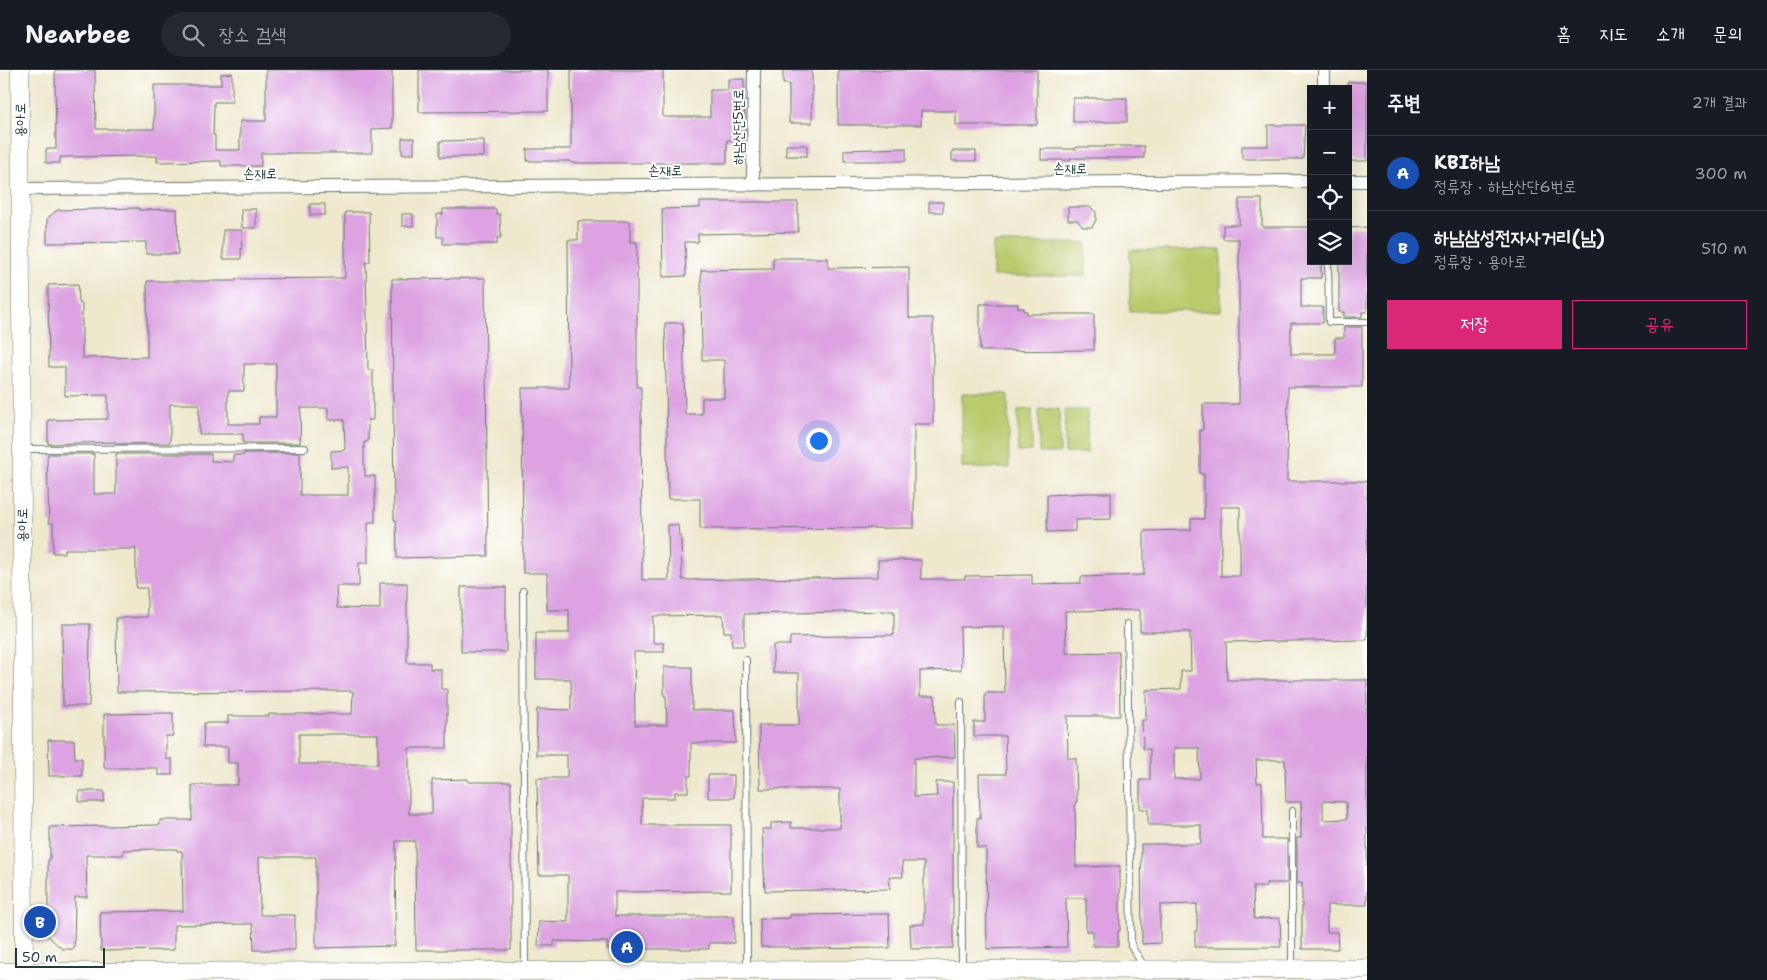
<!DOCTYPE html>
<html lang="ko">
<meta charset="utf-8">
<style>
:root{--surface:#171b24;--page:#242831;--text:#f1f3f6;--muted:#9ea1a6;--line:#363941;--accent:#db2777}
body{margin:0;font-family:"Shantell Sans","Poor Story",sans-serif;background:var(--page);color:var(--text)}
.controls{position:absolute;right:15px;top:15px;display:grid;overflow:hidden;border-radius:0px;box-shadow:0 5px 20px #0002}
.controls button{width:45px;height:45px;display:grid;place-items:center;padding:0;border:0;border-bottom:1px solid var(--line);background:var(--surface);color:var(--text);font:25px sans-serif}
.scale{position:absolute;left:15px;bottom:12px;width:90px;box-sizing:border-box;padding-left:5px;border:2px solid #1f3d34;border-top:0;font-size:14px;line-height:18px;white-space:nowrap;color:#1f3d34;-webkit-text-stroke:4px #fff;paint-order:stroke}
.you{position:absolute;left:818px;top:370px;width:18px;height:18px;margin:-12px;border:4px solid #fff;border-radius:50%;background:#1a73e8;box-shadow:0 0 0 8px #1a73e833}
.badge{display:grid;place-items:center;width:32px;height:32px;border-radius:50%;background:var(--accent);color:#fff;font-size:16px;font-weight:700}
.pin{position:absolute;translate:-50% -50%;border:2px solid #fff;box-shadow:0 1px 5px #0006}
.list{margin:0;padding:0;list-style:none}
h2{display:flex;justify-content:space-between;align-items:center;height:65px;margin:0;padding:0 20px;font-size:21px}
h2 small{font-size:16px;font-weight:400;color:var(--muted)}
.list li{display:grid;grid-template-columns:32px 1fr auto;gap:15px;align-items:center;box-sizing:border-box;height:75px;padding:0 20px;border-top:1px solid var(--line)}
.list b{display:block;font-size:19px;white-space:nowrap}
.list p{margin:0;font-size:16px;white-space:nowrap;color:var(--muted)}
.list em{font-size:16px;font-style:normal;color:var(--muted)}
.actions{display:flex;gap:10px;padding:15px 20px}
.actions a{flex:1;padding:11px 0;border:1px solid var(--accent);border-radius:0px;text-align:center;font-size:18px;color:var(--accent)}
.actions .main{background:var(--accent);color:#fff}
.icon{flex:none;width:28px;height:28px;fill:none;stroke:currentColor;stroke-width:2;stroke-linecap:round;stroke-linejoin:round}
.map{position:relative;flex:none;width:1367px;height:910px;overflow:hidden}
header{display:flex;align-items:center;gap:30px;box-sizing:border-box;height:70px;padding:0 25px;background:var(--surface);border-bottom:1px solid var(--line)}
header strong{font-size:24px}
nav{display:flex;gap:28px;margin-inline-start:auto;font-size:18px}
.search{width:350px;height:45px;background:var(--page);display:flex;align-items:center;gap:12px;box-sizing:border-box;padding:0 18px;border-radius:28px;color:var(--muted);font-size:19px}
main{display:flex}
aside{flex:1;background:var(--surface)}
.map>svg:first-child{display:block}
.green{fill:#bacb6d;stroke:#6c8450}
.building{fill:#dca2e1;fill-rule:evenodd}
.lines{fill:none;stroke-linecap:round;stroke-linejoin:round}
.lane-casing{stroke:#67796a;stroke-width:8}
.street-casing{stroke:#67796a;stroke-width:14}
.secondary-casing{stroke:#67796a;stroke-width:19}
.lane{stroke:#fff;stroke-width:6}
.street{stroke:#fff;stroke-width:12}
.secondary{stroke:#fff;stroke-width:18}
.labels{text-anchor:middle;dominant-baseline:central;stroke-width:4;stroke-linejoin:round;paint-order:stroke}
.street-label{font-size:14px;fill:#1f3d34;stroke:#fff}
</style>
<header>
<strong>Nearbee</strong>
<div class="search"><svg class="icon" aria-label="search" viewBox="0 0 24 24"><circle cx="10" cy="10" r="6"/><path d="M15 15l6 6"/></svg>장소 검색</div>
<nav><a>홈</a><a>지도</a><a>소개</a><a>문의</a></nav>
</header>
<main>
<div class="map">
<svg width="1367" height="910" viewBox="0 0 1367 910">
<rect width="100%" height="100%" fill="#fff"/>
<filter id="ink" filterUnits="userSpaceOnUse"><feTurbulence type="fractalNoise" baseFrequency=".02" numOctaves="2"/><feDisplacementMap in="SourceGraphic" scale="10" xChannelSelector="R" yChannelSelector="G"/><feConvolveMatrix kernelMatrix="1 2 1 2 8 2 1 2 1" color-interpolation-filters="sRGB"/></filter>
<filter id="wash" filterUnits="userSpaceOnUse"><feTurbulence type="fractalNoise" baseFrequency=".0096" numOctaves="4" result="noise"/><feDisplacementMap in="SourceGraphic" scale="20" xChannelSelector="R" yChannelSelector="G"/><feGaussianBlur stdDeviation="1.12" result="paint"/><feColorMatrix in="noise" values="0 0 0 0 0 0 0 0 0 0 0 0 0 0 0 0 0 1.4 0 .05"/><feComposite in="paint" operator="in"/></filter>
<g filter="url(#wash)">
<rect width="100%" height="100%" fill="#eee8cd"/>
<path class="green" d="M993 173H1086V206H993Z
M1130 180H1221V241H1130Z
M962 324H1008L1009 398H962Z
M1032 339V381L1018 382V340Z
M1039 339H1059L1060 383H1039Z
M1065 340H1087V383H1065Z"/>
<g id="blocks">
<path class="building" d="M55 0H95L96 59H154V15H221V4L232 3V32H214L213 65H215V80H240V51H266V0H392V58L372 59V83H261V96H221V91L157 92V86L60 87V93H46V79H56Z
M419 0H548V41L419 42Z
M571 0H663V47H710V20H728V9H744L745 70H727V93H571V91H527V79H571Z
M783 0H812V53H789V14H783Z
M838 0H1037V55H956V41H921V55H838Z
M1348 12H1367V91H1348Z
M1073 28H1127V52H1073Z
M1268 55H1305L1303 89H1242V76H1268Z
M402 68H414V84H402Z
M484 70V87H440V71Z
M786 75H807V86H786Z
M1105 76H1144V88H1070L1071 90H1041V79H1076V77H1105Z
M906 78V91H844V80Z
M952 81H976V91H952Z
M1239 129H1262V157H1311V192H1321V208H1301V237H1323V253H1291V284H1335V268H1344V257H1362V317H1288L1287 411H1367V570L1226 572 1227 610H1367V835H1327V862H1337L1338 879H1302V813H1297V768H1301V732H1286L1285 690H1256L1257 713H1262L1263 769H1287V813H1266V817H1253L1254 849 1280 848 1281 877H1195V861H1197V834L1160 835V873L1142 874 1141 774H1201V755H1148V739H1140V710H1150V679H1143L1142 650H1146V620L1181 619V601H1191L1190 562H1140V540L1065 541 1066 583 1119 582 1120 646H1067L1068 688H1076L1077 732H1075L1076 797 1120 796V861H1118V876H1093V861H1086V828H1066L1067 877 987 879 986 778H977V748H980L979 704H1006L1005 666H974V652H985V623H1005L1004 556 960 557 961 600 920 601V626H935L936 655H954L955 687 914 688V727L937 726 936 712H953V878L911 879 910 855 924 854V792H902L903 807H889L890 819 765 821 762 759H771V753L791 752V758H840V719H760L759 655H799V603H773V575H790V567L894 565V541L744 544V576H732L731 562H724L723 545 653 546V573H664V582H634L635 655H667L666 626H664V597H692V640H735L736 673H691V706H688V722H675V728H642V755H731V821L615 822V846H734V873H709V879H607V872L554 871V876H538L539 851 568 852V805H539L537 708H567V685H536L537 639 571 640V609H536V563H569V540H547V503H523L522 318H569L568 170H578V151H630V172H637V317H641L642 510H669L668 455H678L679 466H681L682 510 878 507V490H921V509H965V506L1032 505V514L1081 513V507L1144 505V461L1191 460V449H1204V404H1200V360H1203V334H1239V169H1223V155H1239ZM1221 437H1240V506H1221ZM1174 678H1199L1200 709H1174ZM1323 731 1346 732 1347 749 1323 750Z
M700 132H798V162L698 164V172H685L686 206 663 207 662 139 700 138Z
M929 132H943V142H929Z
M310 134H325V145H310Z
M1068 137H1090L1096 142V150L1092 157H1083L1077 150H1068Z
M139 138V140L177 139 178 184H146V172L47 173V149L57 140Z
M241 139H256V158H242Z
M443 139H496V144H500L501 168H497V174H443V167H437V144H443Z
M345 142H369L370 192H366L368 300H373V350H368V372H364V399H365V406H375V452H368V493H359V516H336L337 538 380 539V513H407V593H430V599H441V619H447V678H409V744H432V710L468 709V712H511V880H416L415 771H396L395 876 316 878V787H259L260 845H295V880H254L253 854 174 855V880L101 881 100 842 183 841 182 781H177V779H155L123 780V785H86L87 827H75L74 879H62L48 866V790H50V757L160 755V750H192V715H238V693H228V677H203L204 653H228V646H269V644H352L353 621 117 622 116 548 147 547V518H136V479H65V483H53V453H49L47 387 48 384H94V424H116V384H211V391L233 392V385H244V383H300V425H348V397L331 398V381L345 380 344 350H328V338H301L300 373H243V364H199V334H170V373L116 374V372L48 374V350L108 349V325L65 326V297H49L48 215 78 214 79 233H82V288L147 287V211H236V209L345 208ZM244 294H276V347H259V354H228V321H244ZM299 664H378V694H299Z
M402 144H413V156H402Z
M1367 157V242H1362V247H1344V242H1339V191H1348V158Z
M223 160H242L241 189H223Z
M773 188H828V198L909 197V248H933V354H914V458L700 459V429H668L665 253H683L685 344H702V328H724V290H702L701 200 773 199Z
M485 208 488 486 397 488 396 450H394L392 209Z
M980 234H1018V238H1024V241H1027V244H1094V280L980 281Z
M1088 423H1111V449L1075 450V461L1047 462V425Z
M461 517H506V582H461Z
M62 554H90L89 636H63Z
M173 643V666H166V689H172V705H158V698H104V644Z
M48 670H74L75 688H82V706H49Z
M708 705H734V728H708Z
M79 721H104V732H79Z
M889 844 890 878 790 879V877H761L760 849 790 848V845Z"/>
</g>
</g>
<g filter="url(#ink)">
<use href="#blocks" fill-opacity="0" stroke="#67796a" stroke-width="1"/>
<g class="lines">
<defs>
<path id="lane" d="M1328 191 1329 252H1367
M22 379 305 378
M523 521 525 900
M1127 554 1131 876 1144 896
M746 590 747 899
M961 632 962 899
M1292 741V898"/>
<path id="street" d="M1324 0V19
M1348 111H1367
M753 115 754 0
M20 119 1311 111"/>
<path id="secondary" d="M20 0 24 910
M0 902 1367 899"/>
</defs>
<use href="#lane" class="lane-casing"/>
<use href="#street" class="street-casing"/>
<use href="#secondary" class="secondary-casing"/>
<use href="#lane" class="lane"/>
<use href="#street" class="street"/>
<use href="#secondary" class="secondary"/>
</g>
</g>
<g class="labels">
<g class="street-label">
<text transform="translate(20 50) rotate(-90)">용아로</text>
<text transform="translate(738 57) rotate(-90)">하남산단5번로</text>
<text x="1070" y="98">손재로</text>
<text x="665" y="100">손재로</text>
<text x="260" y="103">손재로</text>
<text transform="translate(22 455) rotate(-90)">용아로</text>
</g>
</g>
</svg>
<div class="controls">
<button>+</button>
<button>−</button>
<button><svg class="icon" aria-label="locate" viewBox="0 0 24 24"><circle cx="12" cy="12" r="6"/><path d="M12 2v4M12 18v4M2 12h4M18 12h4"/></svg></button>
<button><svg class="icon" aria-label="layers" viewBox="0 0 24 24"><path d="M12 4l9 5-9 5-9-5zM3 14l9 5 9-5"/></svg></button>
</div>
<div class="scale">50 m</div>
<div class="you"></div>
<div class="pin badge" style="left:627px;top:877px;background:#1a4fb4">A</div>
<div class="pin badge" style="left:40px;top:852px;background:#1a4fb4">B</div>
</div>
<aside>
<h2>주변<small>2개 결과</small></h2>
<ul class="list">
<li><span class="badge" style="background:#1a4fb4">A</span><div><b>KBI하남</b><p>정류장 · 하남산단6번로</p></div><em>300 m</em></li>
<li><span class="badge" style="background:#1a4fb4">B</span><div><b>하남삼성전자사거리(남)</b><p>정류장 · 용아로</p></div><em>510 m</em></li>
</ul>
<div class="actions"><a class="main">저장</a><a>공유</a></div>
</aside>
</main>
